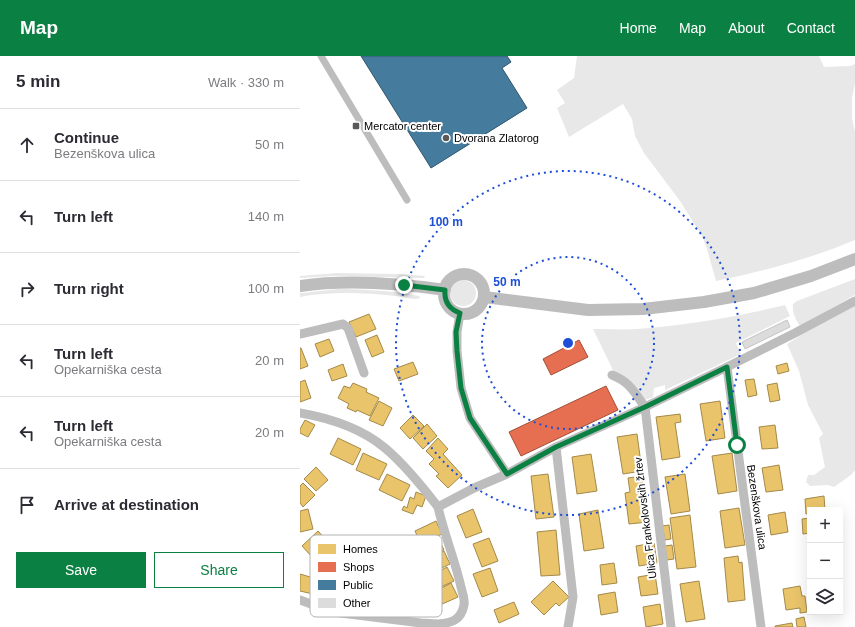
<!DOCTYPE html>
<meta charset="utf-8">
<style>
:root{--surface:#fff;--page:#f2f2f3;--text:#2b2b33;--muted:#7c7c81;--line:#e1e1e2;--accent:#0b8043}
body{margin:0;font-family:Helvetica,sans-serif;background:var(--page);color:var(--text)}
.controls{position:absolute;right:12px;bottom:12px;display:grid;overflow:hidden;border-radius:0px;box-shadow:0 4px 16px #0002}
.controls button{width:36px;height:36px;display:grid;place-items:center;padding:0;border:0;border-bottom:1px solid var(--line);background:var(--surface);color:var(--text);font:20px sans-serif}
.stop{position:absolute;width:12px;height:12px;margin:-9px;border:3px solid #0b8043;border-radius:50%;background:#fff}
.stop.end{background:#0b8043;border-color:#fff;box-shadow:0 1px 4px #0008}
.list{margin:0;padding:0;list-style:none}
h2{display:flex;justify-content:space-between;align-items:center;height:52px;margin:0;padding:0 16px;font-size:17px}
h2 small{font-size:13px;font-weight:400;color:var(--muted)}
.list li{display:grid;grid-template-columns:26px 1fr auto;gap:12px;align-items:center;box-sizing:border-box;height:72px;padding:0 16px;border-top:1px solid var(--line)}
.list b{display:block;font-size:15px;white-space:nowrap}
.list p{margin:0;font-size:13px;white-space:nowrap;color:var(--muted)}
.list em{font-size:13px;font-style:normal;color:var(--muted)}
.actions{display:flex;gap:8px;padding:12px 16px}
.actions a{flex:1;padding:9px 0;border:1px solid var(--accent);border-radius:0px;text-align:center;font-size:14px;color:var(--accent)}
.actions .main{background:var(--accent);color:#fff}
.icon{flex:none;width:22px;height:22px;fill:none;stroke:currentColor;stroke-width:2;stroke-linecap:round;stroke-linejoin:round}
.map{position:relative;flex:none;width:555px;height:571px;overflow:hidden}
header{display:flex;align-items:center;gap:24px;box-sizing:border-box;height:56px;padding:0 20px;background:var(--accent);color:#fff}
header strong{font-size:19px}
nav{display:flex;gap:22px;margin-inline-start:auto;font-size:14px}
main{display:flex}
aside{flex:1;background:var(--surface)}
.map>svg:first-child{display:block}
.green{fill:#e8e8e8}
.homes{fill:#e9c46a;stroke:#a3894a}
.shops{fill:#e76f51;stroke:#a24e39}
.public{fill:#457b9d;stroke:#30566e}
.building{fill:#dcdcdc;stroke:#c4c4c4}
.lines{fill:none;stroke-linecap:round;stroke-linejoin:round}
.pedestrian{stroke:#bdbdbd;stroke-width:7}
.minor{stroke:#bdbdbd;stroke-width:9}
.tertiary{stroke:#bdbdbd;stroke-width:12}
.route{stroke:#0b8043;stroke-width:5}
.ring{fill:none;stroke:#1d4ed8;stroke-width:2;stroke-dasharray:2 4}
.poi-dot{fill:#595959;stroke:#fff;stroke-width:1.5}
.labels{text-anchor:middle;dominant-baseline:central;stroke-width:4;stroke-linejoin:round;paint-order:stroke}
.poi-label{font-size:11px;fill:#000;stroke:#fff;text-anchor:start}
.street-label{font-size:11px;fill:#000;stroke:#fff}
.key{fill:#fff;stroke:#b2b2b2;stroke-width:1}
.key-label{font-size:11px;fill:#000}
.centre{fill:#1d4ed8;stroke:#fff;stroke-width:2}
.ring-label{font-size:12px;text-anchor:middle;font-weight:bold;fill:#1d4ed8;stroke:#fff;stroke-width:4;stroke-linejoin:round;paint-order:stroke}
</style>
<header>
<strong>Map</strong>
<nav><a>Home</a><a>Map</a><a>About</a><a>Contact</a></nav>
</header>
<main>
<aside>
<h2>5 min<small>Walk · 330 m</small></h2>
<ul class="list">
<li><svg class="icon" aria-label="ahead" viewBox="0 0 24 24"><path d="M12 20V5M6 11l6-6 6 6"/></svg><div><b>Continue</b><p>Bezenškova ulica</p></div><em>50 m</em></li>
<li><svg class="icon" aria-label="left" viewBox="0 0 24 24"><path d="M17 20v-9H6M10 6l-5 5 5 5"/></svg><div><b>Turn left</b></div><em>140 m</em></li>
<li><svg class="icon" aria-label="right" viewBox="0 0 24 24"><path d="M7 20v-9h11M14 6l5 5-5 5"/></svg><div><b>Turn right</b></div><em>100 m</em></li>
<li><svg class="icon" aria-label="left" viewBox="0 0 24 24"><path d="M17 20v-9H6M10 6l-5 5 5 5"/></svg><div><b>Turn left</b><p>Opekarniška cesta</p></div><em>20 m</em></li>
<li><svg class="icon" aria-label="left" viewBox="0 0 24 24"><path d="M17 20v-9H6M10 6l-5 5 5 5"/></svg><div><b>Turn left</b><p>Opekarniška cesta</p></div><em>20 m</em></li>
<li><svg class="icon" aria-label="arrive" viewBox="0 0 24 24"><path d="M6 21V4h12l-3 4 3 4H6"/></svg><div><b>Arrive at destination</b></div></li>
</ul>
<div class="actions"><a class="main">Save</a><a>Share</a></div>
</aside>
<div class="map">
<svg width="555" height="571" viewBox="0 0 555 571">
<rect width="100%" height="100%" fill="#fff"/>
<path class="green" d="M277 0H519L524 11 550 10 555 8V27L552 42V62L555 76V184C510 203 464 215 416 225L407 193 402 180 380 145 344 97 335 80 332 63 323 48 269 81 257 52 265 47 257 34 274 22Z
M37 217 100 218 125 220 124 222 35 220 0 222V220Z
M555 223V239L500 270C495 263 492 256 493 248L497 245Z
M150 237a13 13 0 1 1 26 0a13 13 0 1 1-26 0Z
M38 233C65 233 92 235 119 240L120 242C114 245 103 240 96 240 64 237 32 235 0 241V237H2Z
M485 249 490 260 436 287 441 298 365 334V329L354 332 353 341 345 344 314 316 293 273C308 273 322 274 337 273 387 269 436 261 485 249Z
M555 249V414L551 419 534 431 528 429 510 430 506 426 508 419H514L525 411 519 382 523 378 508 349 499 315 487 288 517 269Z"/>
<path class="homes" d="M69 258 76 273 56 281 49 266Z
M77 279 84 296 72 301 65 284Z
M29 283 34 295 20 301 15 288Z
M0 292H1L8 310 0 313Z
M113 306 118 318 99 325 94 313Z
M487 307 489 315 478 318 476 310Z
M43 308 47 320 32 325 28 314Z
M454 323 457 339 448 341 445 324Z
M5 324 11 342 0 346V326Z
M53 327 67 333 66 336 79 342 70 360 57 354 56 356 47 352 49 348 38 342 44 330 50 332Z
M477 327 480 344 470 346 467 329Z
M79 345 92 352 83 370 69 364Z
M420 345 425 382 406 385 400 348Z
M380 358 381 366 375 367 380 401 362 404 356 361Z
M113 359 124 370 110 383 100 372Z
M5 364 15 369 8 381 0 377V373Z
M127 368 137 380 123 393 113 382Z
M475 369 478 392 462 393 459 371Z
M337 378 342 415 323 418 317 381Z
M38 382 61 393 53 409 30 398Z
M138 382 148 393 143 398 162 419 148 432 136 420 139 418 129 408 134 403 126 395Z
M63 397 87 408 79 424 56 414Z
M432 397 437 435 418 438 412 400Z
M291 398 297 435 277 438 272 401Z
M479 409 483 434 466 436 462 412Z
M16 411 28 424 16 435 4 423Z
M87 418 110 429 102 445 79 434Z
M248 418 254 461 236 463 231 420Z
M385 418 390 455 371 458 365 421Z
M342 420 348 466 329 468 325 437 330 436 328 422Z
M3 427 15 439 3 451 0 447V430Z
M116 436 126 440 122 451 117 449 113 458 102 454 104 450 107 452 110 441 114 443Z
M524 440 525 454H510V457L506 458 505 443Z
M439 452 445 489 425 492 420 455Z
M8 453 13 473 0 476V455Z
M173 453 182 476 166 482 157 460Z
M298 454 304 492 284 495 279 458Z
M485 456 488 476 471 479 468 459Z
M390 459 396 511 377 513 370 462Z
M510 462V477L503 478 502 463Z
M136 465 142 478 121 488 115 475Z
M369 469 371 483 365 484 362 470Z
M256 474 260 519 241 520 237 476Z
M18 475 28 486 12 501 2 490Z
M138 481 144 494 127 502 121 489Z
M189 482 198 505 182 511 173 488Z
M354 487 357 507 339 510 336 490Z
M372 489 374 503 367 504 365 490Z
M144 495 150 508 133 516 127 504Z
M438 500 439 507 442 506 445 544 428 546 424 502Z
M314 507 317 527 302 529 300 509Z
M147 511 154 525 136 533 130 520Z
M190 512 198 535 182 541 173 518Z
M0 518 17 523 13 538 0 535Z
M355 518 358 538 341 540 338 521Z
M253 525 269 541 259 550 256 547 244 559 231 546Z
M399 525 405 563 386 566 380 528Z
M151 527 158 541 140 549 134 536Z
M500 530 502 540H505L507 556 500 557V552L486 554 483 533Z
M315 536 318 556 301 559 298 539Z
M214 546 219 558 199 567 194 554Z
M360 548 363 568 346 571 343 551Z
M504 561 506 571H497L496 563Z
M492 567 493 571H475V570Z"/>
<path class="shops" d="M279 284 288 301 251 319 243 303Z
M306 330 318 354 221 400 209 376Z"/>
<path class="public" d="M61 0H207L211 6 202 12 227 52 131 112Z"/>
<path class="building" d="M487 264 490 271 445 293 442 286Z"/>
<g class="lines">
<path class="pedestrian" d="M21 0 107 144"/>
<path class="minor" d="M0 278 43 268 48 272 64 317
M427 311 461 571
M312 319C330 326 334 336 345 351L371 571
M0 357C29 362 62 373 85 392 105 409 122 430 138 451L174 432 207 418 170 362 161 332 157 295V276L160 257
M256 391 273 541 268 571
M207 418 256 391 345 351 427 311 495 277 555 245
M0 544 33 556 121 567 138 568C152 567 161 564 164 549 165 543 162 536 161 531 155 504 144 478 138 451"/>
<path class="tertiary" d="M144 238a20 20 0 1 1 40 0a20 20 0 1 1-40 0Z
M0 230C48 223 97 227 145 234
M184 241 288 254 343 253 404 246 454 237 511 220 555 203"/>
</g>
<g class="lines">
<path class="route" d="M104 229 145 234C144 246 149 253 160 257L156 276 157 295 161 332 170 362 207 418 256 391 345 351 427 311 437 389"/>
</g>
<g class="ring">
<circle cx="268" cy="287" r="86"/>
<circle cx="268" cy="287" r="172"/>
</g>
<g class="poi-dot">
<rect x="52" y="66" width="8" height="8" rx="2"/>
<circle cx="146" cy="82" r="4"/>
</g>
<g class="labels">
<g class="poi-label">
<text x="64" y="70">Mercator center</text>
<text x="154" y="82">Dvorana Zlatorog</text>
</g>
<g class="street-label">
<text transform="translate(457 451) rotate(82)">Bezenškova ulica</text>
<text transform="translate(345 462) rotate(-97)">Ulica Frankolovskih žrtev</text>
</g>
</g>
<rect x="10" y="479" width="132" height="82" rx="6" class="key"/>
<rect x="18" y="488" width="18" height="10" fill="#e9c46a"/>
<rect x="18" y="506" width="18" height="10" fill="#e76f51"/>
<rect x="18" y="524" width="18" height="10" fill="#457b9d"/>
<rect x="18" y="542" width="18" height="10" fill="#dcdcdc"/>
<g class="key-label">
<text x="43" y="497">Homes</text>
<text x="43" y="515">Shops</text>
<text x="43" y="533">Public</text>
<text x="43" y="551">Other</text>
</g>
<circle cx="268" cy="287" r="6" class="centre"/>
<g class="ring-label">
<text x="146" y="170">100 m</text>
<text x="207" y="230">50 m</text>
</g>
</svg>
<div class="controls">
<button>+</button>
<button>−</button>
<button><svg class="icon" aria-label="layers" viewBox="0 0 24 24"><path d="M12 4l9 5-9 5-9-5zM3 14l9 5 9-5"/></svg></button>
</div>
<div class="stop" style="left:437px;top:389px"></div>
<div class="stop end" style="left:104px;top:229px"></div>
</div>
</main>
